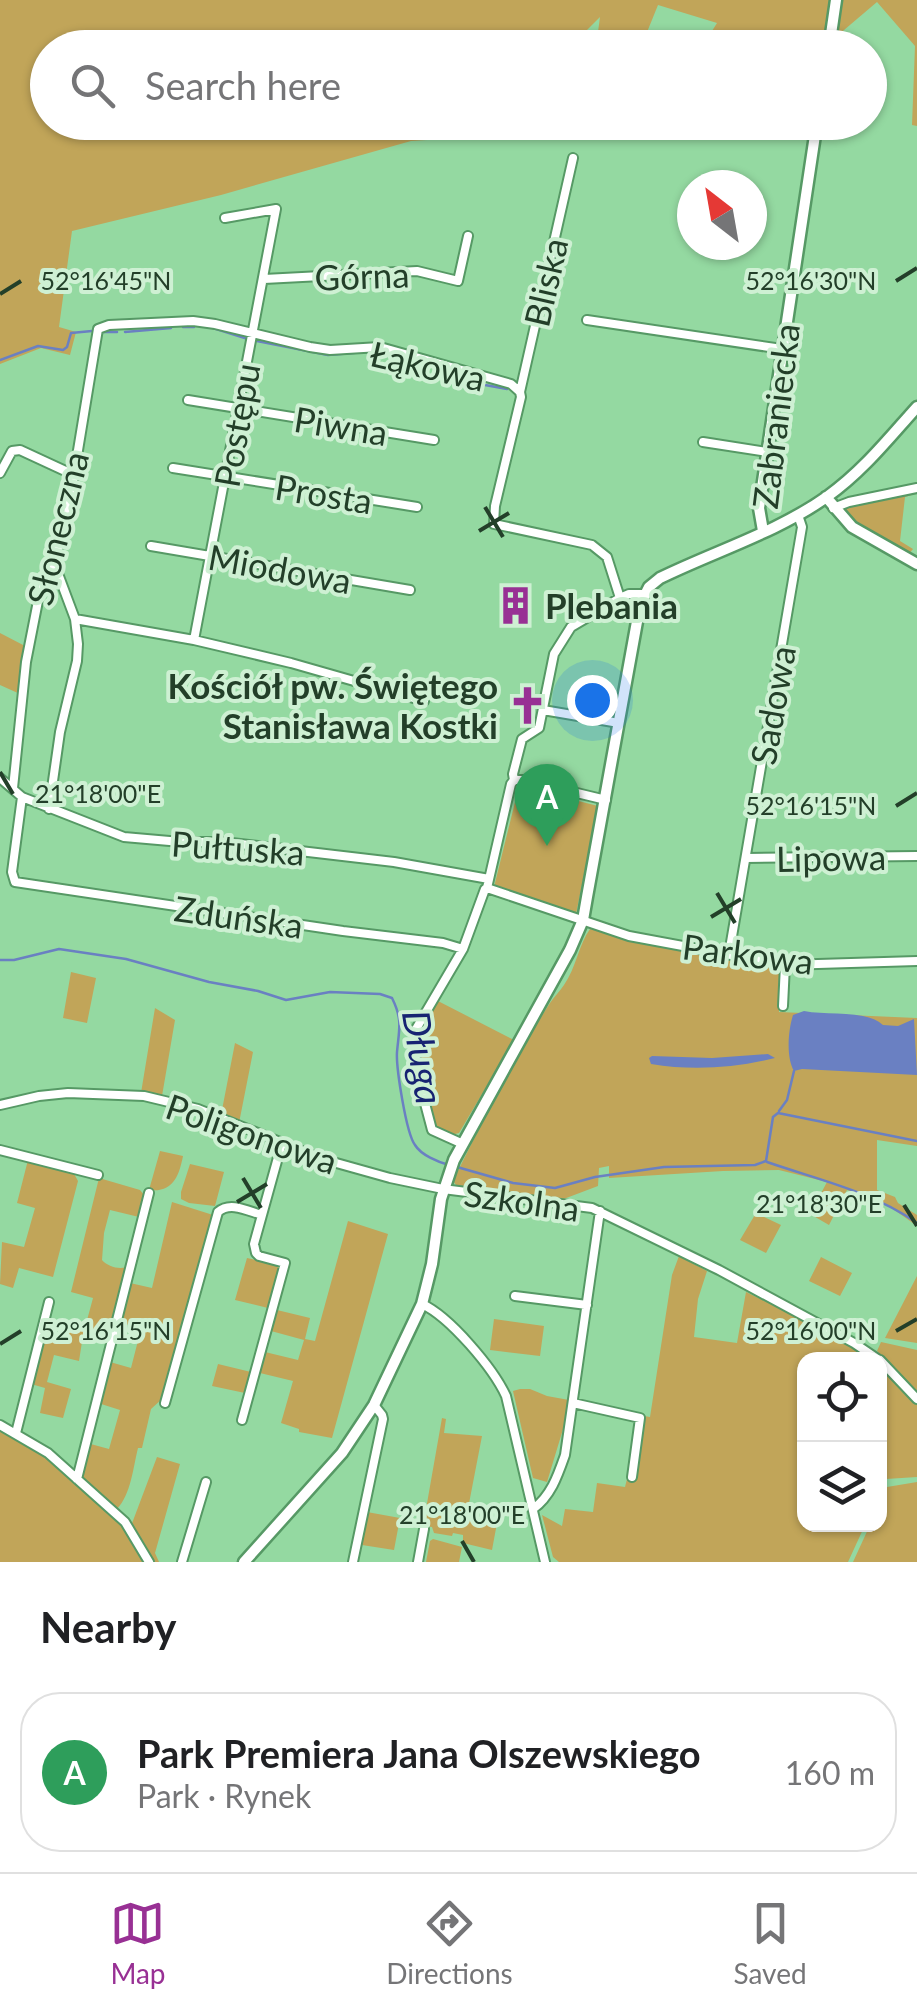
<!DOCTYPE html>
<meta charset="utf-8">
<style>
:root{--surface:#fff;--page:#f6f6f6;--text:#202124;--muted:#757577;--line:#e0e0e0;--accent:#983094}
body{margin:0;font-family:Lato,sans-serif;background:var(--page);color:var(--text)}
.controls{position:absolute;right:30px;bottom:30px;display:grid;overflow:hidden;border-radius:20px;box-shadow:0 2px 8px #0004}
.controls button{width:90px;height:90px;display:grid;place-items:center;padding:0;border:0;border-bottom:2px solid var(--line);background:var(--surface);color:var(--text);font:50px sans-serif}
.compass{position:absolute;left:677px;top:170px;width:90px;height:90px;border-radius:50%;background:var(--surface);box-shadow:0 2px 8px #0004;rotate:329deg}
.you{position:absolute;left:592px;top:700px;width:35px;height:35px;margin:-25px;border:8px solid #fff;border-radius:50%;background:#1a73e8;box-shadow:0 0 0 15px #1a73e833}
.badge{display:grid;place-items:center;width:65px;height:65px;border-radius:50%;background:var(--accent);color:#fff;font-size:32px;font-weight:700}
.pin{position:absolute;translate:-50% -82px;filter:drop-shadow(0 2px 5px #0008)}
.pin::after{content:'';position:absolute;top:52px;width:35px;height:30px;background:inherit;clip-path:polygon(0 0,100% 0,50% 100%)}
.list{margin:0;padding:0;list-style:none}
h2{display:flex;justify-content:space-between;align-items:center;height:130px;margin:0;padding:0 40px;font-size:42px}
h2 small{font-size:32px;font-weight:400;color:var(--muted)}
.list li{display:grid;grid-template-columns:65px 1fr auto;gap:30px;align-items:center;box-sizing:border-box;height:160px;margin:0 20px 20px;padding:0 20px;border:2px solid var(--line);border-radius:40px}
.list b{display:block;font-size:38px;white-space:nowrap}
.list p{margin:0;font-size:32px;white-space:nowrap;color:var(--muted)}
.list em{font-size:32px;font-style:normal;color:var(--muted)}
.icon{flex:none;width:55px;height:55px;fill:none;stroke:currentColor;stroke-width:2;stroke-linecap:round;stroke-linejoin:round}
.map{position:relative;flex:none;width:917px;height:1562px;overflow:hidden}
.search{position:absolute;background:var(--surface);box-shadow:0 2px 8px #0004;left:30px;right:30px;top:30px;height:110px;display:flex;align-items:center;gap:25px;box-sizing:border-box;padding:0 35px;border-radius:55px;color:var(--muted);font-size:38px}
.sheet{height:310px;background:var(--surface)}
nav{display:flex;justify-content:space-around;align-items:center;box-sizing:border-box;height:140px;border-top:2px solid var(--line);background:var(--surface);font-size:28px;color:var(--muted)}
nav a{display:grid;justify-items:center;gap:5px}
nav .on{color:var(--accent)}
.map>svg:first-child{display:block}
.green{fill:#c1a559}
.water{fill:#6a80c2}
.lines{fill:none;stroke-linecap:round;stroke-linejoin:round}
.stream{stroke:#6a80c2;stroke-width:2.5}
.street-casing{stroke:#569965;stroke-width:12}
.secondary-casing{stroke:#569965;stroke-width:15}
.street{stroke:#fff;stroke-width:8}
.secondary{stroke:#fff;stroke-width:10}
.ticks{fill:none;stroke:#233f29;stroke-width:4}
.labels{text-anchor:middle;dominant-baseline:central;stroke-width:8;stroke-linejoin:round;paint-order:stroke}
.street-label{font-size:35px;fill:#233f29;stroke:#cef0d3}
.poi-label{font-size:35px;font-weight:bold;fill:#233f29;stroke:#cef0d3;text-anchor:start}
.water-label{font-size:38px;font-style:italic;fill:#172372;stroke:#cef0d3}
.ticks-label{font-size:25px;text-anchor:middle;fill:#233f29;stroke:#cef0d3;stroke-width:8;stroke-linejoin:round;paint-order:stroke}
</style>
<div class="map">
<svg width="917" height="1562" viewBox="0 0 917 1562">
<rect width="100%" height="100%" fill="#94d9a1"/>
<path class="green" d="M0 0H917V126L912 125 915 46 877 2 824 47 738 41 736 47H702L717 23 658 5 641 47H596L600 17 570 47 48 48V122L526 123 521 134 411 141 221 195 72 231 59 327 76 332 70 355 41 348 0 364Z
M915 492V494L905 497 900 541 913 549 908 555 866 530 843 511 848 505Z
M0 633 25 646 20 694 0 685Z
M519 786 598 806 576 914 494 887Z
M590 929 781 969 779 1012 917 1018V1146L877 1140V1190L895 1197 898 1203 917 1215V1226L886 1204 847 1190 829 1225 810 1214 827 1182 779 1170 723 1171 609 1178V1166L599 1168 598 1186 561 1200 456 1185 453 1181C483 1121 513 1059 550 1003 554 997 560 991 564 985 576 968 579 944 590 929Z
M71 972 96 978 87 1023 63 1018Z
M436 1000 514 1040 459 1133 455 1134 454 1137 437 1130C425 1098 413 1062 422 1028 424 1018 431 1009 436 1000Z
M155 1008 175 1020 162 1096 141 1093Z
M235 1043 253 1052 239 1123 221 1115Z
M160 1151 183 1156C179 1176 173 1193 149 1190Z
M28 1160 73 1172 78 1181 53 1277 19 1268 13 1288 0 1284 2 1242 24 1247 35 1208 17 1203Z
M190 1164 224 1172 215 1206 189 1203 181 1199V1192Z
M99 1178 140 1190 145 1196 139 1217 110 1210 104 1233 102 1260C107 1266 119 1270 126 1267L109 1331C102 1334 91 1330 86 1324L93 1298 71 1292Z
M172 1202 213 1215 162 1399 151 1409 142 1448H138C133 1468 131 1494 117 1509L80 1476 87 1443 109 1449 120 1410 98 1403 110 1362 131 1368 141 1329 119 1322 130 1283 152 1288Z
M756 1213 781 1225 766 1253 740 1240Z
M348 1221 388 1234 332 1438 299 1432V1429L281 1423 293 1381 260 1373 265 1352 298 1360 304 1340 271 1331 277 1310 310 1318 305 1339 315 1341Z
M679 1256 707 1271 698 1299 694 1337 737 1343 746 1292 852 1344 875 1359 804 1360V1524L865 1525 848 1562H559L553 1557 542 1515 562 1526 565 1509 593 1512 597 1483 625 1487 627 1479 634 1480 644 1416 650 1417 672 1275Z
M821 1257 852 1273 840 1296 809 1281Z
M247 1258 277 1265 279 1269 268 1308 235 1300Z
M917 1276V1343L885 1338Z
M494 1319 544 1326 540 1356 490 1350Z
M62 1324 84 1329 79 1361 54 1355 47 1382 71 1389 63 1418 40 1413 45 1388 31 1384 43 1337 57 1341Z
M881 1342 917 1350V1395L877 1351Z
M880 1363 917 1402V1477L886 1479 880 1493Z
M218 1364 251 1372 245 1393 212 1386Z
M520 1389H530L547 1396 569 1400 567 1416 547 1482 533 1478 513 1391Z
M442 1418 446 1419 444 1433 482 1436 466 1519 497 1523 492 1550 463 1543V1535L453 1533 452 1536 434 1533 432 1527 423 1526Z
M0 1431 35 1450 63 1471 113 1517 130 1535 144 1562H0Z
M157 1457 180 1464 155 1553 159 1562H153L131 1526Z
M917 1482V1562H853L870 1525 880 1524V1503L887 1487Z
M367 1512 400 1518 394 1550 362 1545Z
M433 1539 462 1547 459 1562H426L430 1541Z"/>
<path class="water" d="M804 1011C828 1016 865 1009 883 1025L898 1026 914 1019 917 1075 802 1069 794 1071C786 1057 788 1031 793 1015Z
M768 1054 775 1058C734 1068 693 1071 651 1064L649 1058 652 1056 712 1058Z"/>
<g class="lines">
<path class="stream" d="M183 327H194
M213 328 248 339
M101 332H117
M125 332 171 328
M257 341 328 355 377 351 455 373 485 385 507 389
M0 360 38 346 63 350 67 347 71 333 92 331
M0 960H14L59 949 126 959 209 982 258 991 286 1000 330 992 380 994 392 998C403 1020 399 1029 397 1052 396 1067 406 1133 415 1145 421 1155 438 1162 449 1165
M779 1111 787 1100 794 1071
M767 1162C819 1180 871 1191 917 1223
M457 1167 513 1183 555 1188 595 1177 664 1167 755 1165 766 1161 773 1117 778 1113 917 1141"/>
<defs>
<path id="street" d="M573 158 520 392 521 397 495 506 494 524 592 545 607 557 620 598
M264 279 417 271 458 281 468 236
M587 320 782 349
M188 400 434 440
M703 442 767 452
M173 468 417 507
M0 473 12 451 20 450 74 475
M833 508 849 502 917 488
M151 546 410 590
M75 619 194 640 291 663 424 701
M194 640 276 209 225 218
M543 710 619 723
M0 778 22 797 124 837 181 842H223L394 862 489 879
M514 780H523L606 800
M13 788 26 662 38 601 45 577 54 563 68 511 98 329 109 325 193 321 215 324 310 347 330 350 380 347 511 384 520 392
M22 797 12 872 15 882 343 931 443 943 463 949
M49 809 60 732 77 661 78 644 75 619 54 563
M746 858 917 856
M487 888 629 936 785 965 917 961
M729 954 802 527 798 515
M783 1006 785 965
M0 1105 39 1096 68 1093 144 1096 198 1109 322 1159 390 1178 443 1189 592 1208 719 1270 854 1343 879 1360
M463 1144 432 1130 418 1077 414 1045 416 1029 463 949 485 889 487 888 511 784 514 780 513 774 522 739 539 728 554 654 571 627 620 598 629 594H645
M0 1150 98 1175
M515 1296 587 1305
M422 1304C450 1317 493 1368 506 1396L545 1562
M880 1360 917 1399
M165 1403 218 1212C230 1201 248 1211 262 1215
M573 1403 640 1418 632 1477
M242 1420 285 1263 259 1256 256 1253 254 1244 282 1143
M0 1425 48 1453 125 1522 149 1562
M16 1433 49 1302
M77 1479 149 1193
M533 1509C551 1496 558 1475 565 1455L600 1211
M182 1562 206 1482
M353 1562 383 1419 382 1415 374 1405
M418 1562 424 1529"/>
<path id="secondary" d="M829 48 836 0
M826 497 852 527 917 564
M763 531 759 508 817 122
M244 1562 342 1453 374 1405 422 1304 432 1264 441 1199 454 1160 570 950 583 920 587 897 640 605 649 587 660 578C715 551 778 532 828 496 863 471 889 438 917 407"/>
</defs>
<use href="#street" class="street-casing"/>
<use href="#secondary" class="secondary-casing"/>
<use href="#street" class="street"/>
<use href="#secondary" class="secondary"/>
</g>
<path class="ticks" d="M896 281 917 268M0 294 21 281M485 507 503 537M479 531 509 513M0 772 13 794M896 806 917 793M717 893 735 923M711 917 741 899M243 1178 261 1208M237 1202 267 1184M904 1205 917 1226M896 1331 917 1319M0 1344 21 1331M462 1541 474 1562"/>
<defs>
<symbol id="building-bare" viewBox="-9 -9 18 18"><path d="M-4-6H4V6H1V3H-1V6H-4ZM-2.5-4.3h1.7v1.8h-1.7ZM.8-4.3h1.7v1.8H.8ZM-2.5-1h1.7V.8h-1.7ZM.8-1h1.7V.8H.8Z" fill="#983094" stroke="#cef0d3" stroke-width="2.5" paint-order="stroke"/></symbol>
<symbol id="church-bare" viewBox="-9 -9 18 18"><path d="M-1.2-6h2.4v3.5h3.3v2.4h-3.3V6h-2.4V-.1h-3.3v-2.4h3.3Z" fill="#983094" stroke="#cef0d3" stroke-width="2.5" paint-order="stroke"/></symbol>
</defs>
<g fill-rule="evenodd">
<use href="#building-bare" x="488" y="578" width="55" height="55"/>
<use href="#church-bare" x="500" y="678" width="55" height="55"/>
</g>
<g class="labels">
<g class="street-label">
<text transform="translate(362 275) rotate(-2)">Górna</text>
<text transform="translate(545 282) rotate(-77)">Bliska</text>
<text transform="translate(428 365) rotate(13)">Łąkowa</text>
<text transform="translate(775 416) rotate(-83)">Zabraniecka</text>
<text transform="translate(236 425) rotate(-80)">Postępu</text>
<text transform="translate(341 425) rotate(9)">Piwna</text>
<text transform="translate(324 493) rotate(9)">Prosta</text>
<text transform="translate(57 528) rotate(-76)">Słoneczna</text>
<text transform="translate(280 568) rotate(10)">Miodowa</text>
<text transform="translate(772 705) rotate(-80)">Sadowa</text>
<text transform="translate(238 847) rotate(4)">Pułtuska</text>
<text transform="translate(831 857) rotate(-1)">Lipowa</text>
<text transform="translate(239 916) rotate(8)">Zduńska</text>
<text transform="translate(748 953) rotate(7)">Parkowa</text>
<text transform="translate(252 1133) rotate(19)">Poligonowa</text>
<text transform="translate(522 1200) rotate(8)">Szkolna</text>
</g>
<g class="poi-label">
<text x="545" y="605">Plebania</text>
<text x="498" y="685" text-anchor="end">Kościół pw. Świętego<tspan x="498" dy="40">Stanisława Kostki</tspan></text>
</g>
<g class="water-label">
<text transform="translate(424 1057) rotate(81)">Długa</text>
</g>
</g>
<g class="ticks-label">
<text x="106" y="290">52°16'45"N</text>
<text x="811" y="290">52°16'30"N</text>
<text x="98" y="803">21°18'00"E</text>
<text x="811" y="815">52°16'15"N</text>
<text x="819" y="1213">21°18'30"E</text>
<text x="106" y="1340">52°16'15"N</text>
<text x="811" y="1340">52°16'00"N</text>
<text x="462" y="1524">21°18'00"E</text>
</g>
</svg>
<div class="controls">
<button><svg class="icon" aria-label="locate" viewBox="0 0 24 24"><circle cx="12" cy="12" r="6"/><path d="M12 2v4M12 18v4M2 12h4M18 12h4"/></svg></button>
<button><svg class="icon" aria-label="layers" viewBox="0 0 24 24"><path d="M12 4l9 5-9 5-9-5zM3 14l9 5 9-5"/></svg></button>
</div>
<svg class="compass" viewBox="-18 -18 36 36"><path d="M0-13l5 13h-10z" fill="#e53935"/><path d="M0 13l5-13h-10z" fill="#757577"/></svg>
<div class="you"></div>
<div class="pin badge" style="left:547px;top:846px;background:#2e9e5b">A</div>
<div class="search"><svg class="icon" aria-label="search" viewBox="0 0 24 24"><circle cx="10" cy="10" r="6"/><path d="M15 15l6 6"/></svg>Search here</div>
</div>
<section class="sheet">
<h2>Nearby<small></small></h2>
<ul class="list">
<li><span class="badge" style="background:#2e9e5b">A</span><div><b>Park Premiera Jana Olszewskiego</b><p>Park · Rynek</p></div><em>160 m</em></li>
</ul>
</section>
<nav>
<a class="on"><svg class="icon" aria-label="map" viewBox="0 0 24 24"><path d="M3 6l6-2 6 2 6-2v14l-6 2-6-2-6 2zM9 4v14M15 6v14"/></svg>Map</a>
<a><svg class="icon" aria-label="directions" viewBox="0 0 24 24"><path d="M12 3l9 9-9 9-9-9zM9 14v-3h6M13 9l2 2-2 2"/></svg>Directions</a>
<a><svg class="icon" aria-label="saved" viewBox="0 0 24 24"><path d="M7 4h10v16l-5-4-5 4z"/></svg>Saved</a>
</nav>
